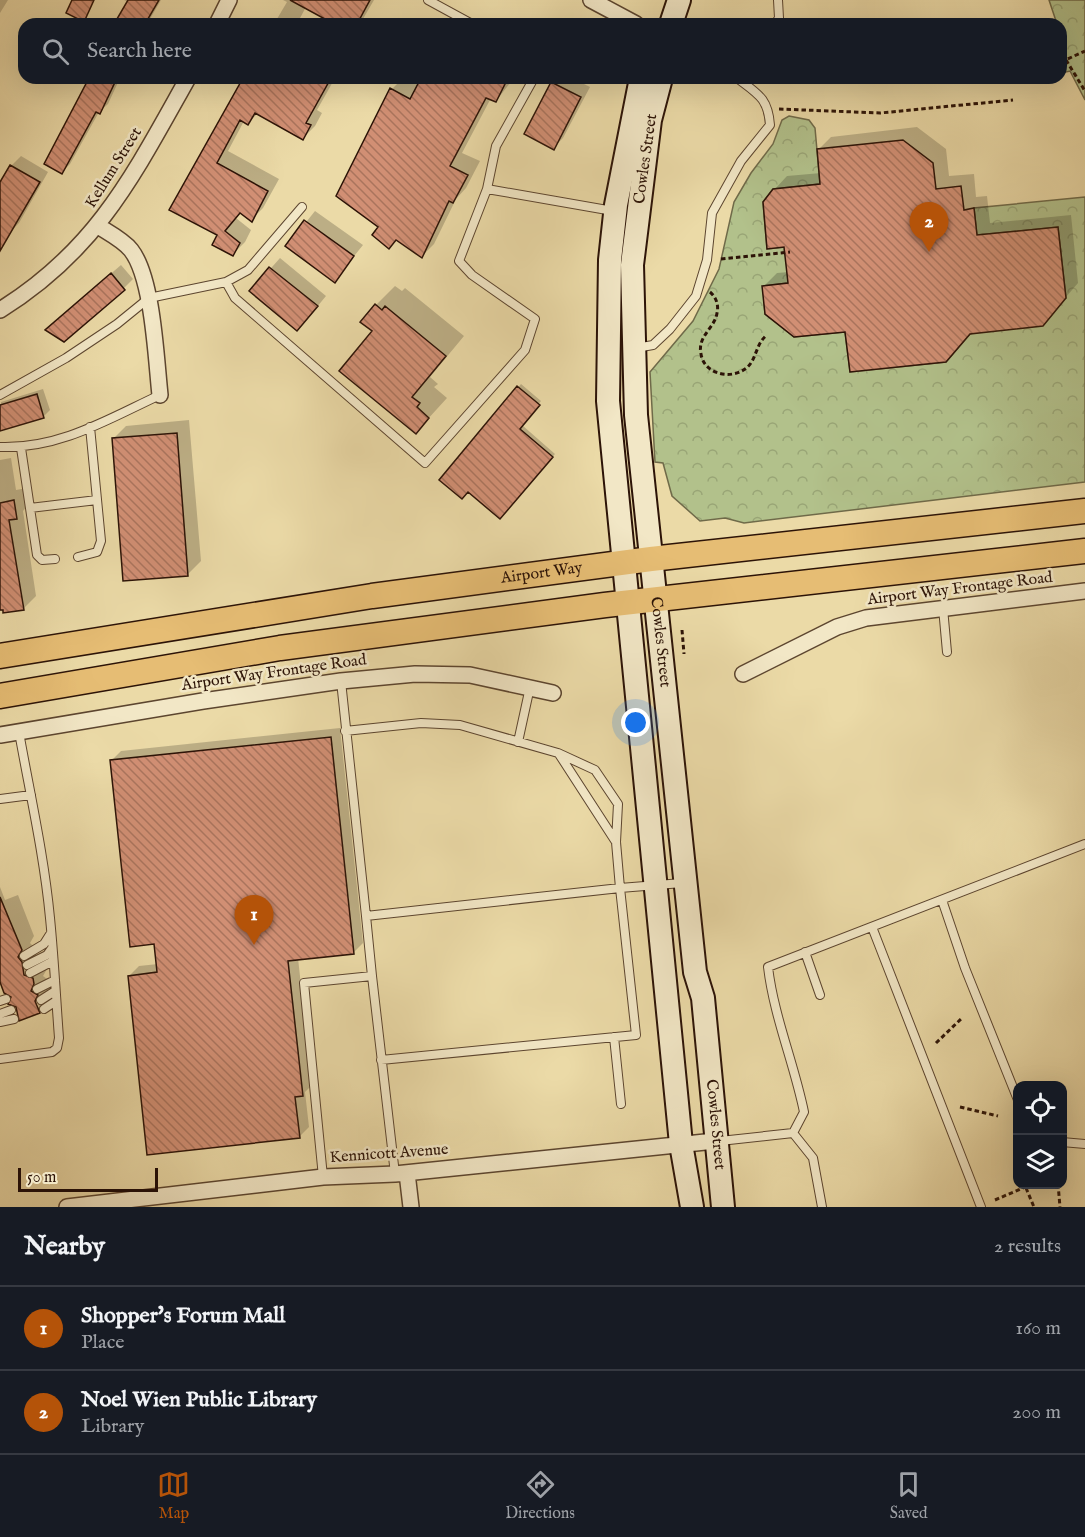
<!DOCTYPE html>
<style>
:root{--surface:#171b24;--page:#242831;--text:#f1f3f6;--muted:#9ea1a6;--line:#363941;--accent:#b45309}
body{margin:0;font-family:"IM FELL English",serif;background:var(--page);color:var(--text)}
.controls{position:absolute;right:18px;bottom:18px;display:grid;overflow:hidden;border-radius:12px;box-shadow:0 6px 24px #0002}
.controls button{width:54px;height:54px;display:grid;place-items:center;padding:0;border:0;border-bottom:2px solid var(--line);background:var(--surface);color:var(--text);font:30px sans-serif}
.scale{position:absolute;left:18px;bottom:15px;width:140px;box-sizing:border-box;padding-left:6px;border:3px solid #2c1307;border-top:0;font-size:16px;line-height:21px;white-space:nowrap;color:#2c1307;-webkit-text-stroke:4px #f2e7c6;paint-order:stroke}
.you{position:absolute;left:636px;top:723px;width:21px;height:21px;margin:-15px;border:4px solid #fff;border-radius:50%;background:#1a73e8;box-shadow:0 0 0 9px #1a73e833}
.badge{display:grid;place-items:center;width:39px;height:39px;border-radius:50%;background:var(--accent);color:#fff;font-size:20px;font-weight:700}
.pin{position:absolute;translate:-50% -50px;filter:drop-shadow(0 2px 3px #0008)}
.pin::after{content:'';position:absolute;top:32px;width:21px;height:18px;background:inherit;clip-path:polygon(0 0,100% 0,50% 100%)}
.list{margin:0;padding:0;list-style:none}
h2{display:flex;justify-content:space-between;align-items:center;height:78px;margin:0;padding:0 24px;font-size:26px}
h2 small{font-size:20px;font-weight:400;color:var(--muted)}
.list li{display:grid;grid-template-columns:39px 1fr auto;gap:18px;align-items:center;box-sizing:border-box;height:84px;padding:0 24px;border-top:2px solid var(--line)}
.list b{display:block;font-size:22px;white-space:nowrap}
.list p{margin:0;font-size:20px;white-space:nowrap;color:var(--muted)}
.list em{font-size:20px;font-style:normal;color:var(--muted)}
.icon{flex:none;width:33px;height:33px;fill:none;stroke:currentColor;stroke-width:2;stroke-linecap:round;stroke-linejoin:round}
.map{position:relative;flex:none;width:1085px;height:1207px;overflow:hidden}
.search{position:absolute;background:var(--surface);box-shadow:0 6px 24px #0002;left:18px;right:18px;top:18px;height:66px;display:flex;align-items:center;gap:15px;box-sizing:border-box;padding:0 21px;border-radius:18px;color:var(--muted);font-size:22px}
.sheet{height:246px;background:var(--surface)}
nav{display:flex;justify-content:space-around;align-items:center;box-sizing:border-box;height:84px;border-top:2px solid var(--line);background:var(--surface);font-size:16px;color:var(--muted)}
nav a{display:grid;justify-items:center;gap:3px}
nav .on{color:var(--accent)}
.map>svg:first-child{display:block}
.park{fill:url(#park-crowns);stroke:#6f6a49;stroke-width:1.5}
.shadow{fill:#0003;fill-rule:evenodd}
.building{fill:url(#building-back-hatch);stroke:#2c1307;stroke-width:1.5}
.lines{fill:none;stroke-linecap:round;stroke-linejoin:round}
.lane-casing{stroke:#5c452f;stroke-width:10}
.street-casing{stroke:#5c452f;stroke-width:18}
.secondary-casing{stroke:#2c1307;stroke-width:26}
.primary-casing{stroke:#2c1307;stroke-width:27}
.path{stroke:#2c1307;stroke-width:3;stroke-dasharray:4.5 3;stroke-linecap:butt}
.lane{stroke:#f2e7c6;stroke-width:8}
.street{stroke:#f2e7c6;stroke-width:15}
.secondary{stroke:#f2e7c6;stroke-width:22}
.primary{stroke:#e6bd74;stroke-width:24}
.labels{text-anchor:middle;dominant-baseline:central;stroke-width:5;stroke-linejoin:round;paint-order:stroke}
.street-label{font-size:16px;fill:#2c1307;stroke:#f2e7c6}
</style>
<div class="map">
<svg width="1085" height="1207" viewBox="0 0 1085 1207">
<defs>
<pattern id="park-crowns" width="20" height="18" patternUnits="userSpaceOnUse" patternTransform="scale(1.5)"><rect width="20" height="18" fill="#b2c18b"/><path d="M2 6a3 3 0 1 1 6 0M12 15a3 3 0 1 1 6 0" fill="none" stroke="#99a576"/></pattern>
<pattern id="building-back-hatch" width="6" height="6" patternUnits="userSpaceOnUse" patternTransform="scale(1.5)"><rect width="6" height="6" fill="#d18f74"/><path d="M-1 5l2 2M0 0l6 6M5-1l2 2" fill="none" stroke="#aa745d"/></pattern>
</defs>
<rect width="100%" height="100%" fill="#ebdaa7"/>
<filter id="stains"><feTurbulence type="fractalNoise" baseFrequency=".00333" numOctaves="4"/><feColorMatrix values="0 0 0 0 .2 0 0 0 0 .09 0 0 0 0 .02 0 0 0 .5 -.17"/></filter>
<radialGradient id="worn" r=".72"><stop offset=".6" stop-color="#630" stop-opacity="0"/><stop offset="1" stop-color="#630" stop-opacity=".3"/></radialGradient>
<path class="park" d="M1049 0H1085V100L1070 71 1061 73V24H1057Z
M789 116 809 120 815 128 820 184 773 189 763 202 767 249 796 246 788 283 763 286 765 314 794 337 845 332 850 372 946 362 970 334 1066 298 1058 227 977 235 974 208 1085 197V482L744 523 725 518 700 521 672 496 663 463 655 462 650 372 693 321 719 269 734 202 751 173 773 144 782 120Z"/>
<path class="shadow" d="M0 0H8L0 13Z
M124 0H161L147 24H117L128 2Z
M283 0H374L360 24H338L306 7 299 20 301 24H274L287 2Z
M89 78H120L108 104 99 112 70 164 62 172Z
M244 78H335L317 110 322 113 315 126 303 138 258 113 248 123 244 121 228 151 279 179 263 208 251 220 241 212 236 218 251 230 245 242 233 254 219 235 171 209Z
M403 78 419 84 422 78H514L496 101 491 98 462 153 480 161 466 188 456 199 434 244 422 256 380 226 392 89Z
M557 78H572L590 87 563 138 553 148 526 133Z
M917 127 946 149 949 176 974 174 976 197 987 196 990 223 1071 215 1078 283 1042 325 971 332 847 330 764 286 777 273 789 272 774 190 787 176 821 173 818 150 831 137Z
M21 156 48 172 19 223 9 233 0 227V185L11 166Z
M315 211 363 245 334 281 287 246Z
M280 258 326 296 307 319 251 291Z
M121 265 133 279 124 288 57 320Z
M395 286 402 291 405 288 464 336 430 377 438 384 434 387 447 398 416 432 374 331 376 305Z
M521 384 541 401 522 425 555 454 500 517 468 490 441 480Z
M43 389 50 410 44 416 0 425 1 402Z
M189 420 201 561 188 574 113 439 126 426Z
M11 458 16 490 27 488 29 504 23 511 36 596 23 609 0 611V460Z
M340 728 363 943 353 953 298 958 312 1085 305 1092 309 1127 299 1137 129 976 139 966 158 964 156 942 111 761 121 751Z
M0 887 5 900 18 895 34 936 30 943 35 948 37 962 45 966 47 969 43 976 50 981 47 987 52 999 39 1012 13 996 0 978ZM34 993 39 1007H36L31 994Z"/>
<path class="building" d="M72 0H94L84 22 66 13Z
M128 0H159L145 24H114Z
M290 0H370L357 24H334Z
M89 78H117L100 114 96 112 62 174 44 164Z
M243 78H331L306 123 311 125 303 140 255 113 248 125 240 120 217 163 268 191 252 222 240 213 225 231 240 243 233 256 212 245 217 235 169 210Z
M421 78H494L505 84 496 102 486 98 450 166 468 175 453 203 449 201 422 258 396 240 389 249 372 235 378 227 336 196 390 88 410 99Z
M551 82 581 97 554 150 524 134Z
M903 140 933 163 936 189 961 186 964 210 974 208 977 235 1058 227 1066 298 1043 326 970 334 946 362 850 372 845 332 794 337 765 314 762 286 788 283 784 247 767 249 763 202 773 189 820 184 817 149Z
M10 165 40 182 0 251V182Z
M304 220 354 256 335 283 285 246Z
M269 267 318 306 297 331 249 291Z
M111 273 125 290 64 342 45 330Z
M375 304 382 310 385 306 446 356 412 397 420 403 417 407 429 418 416 434 339 371 372 331 360 322Z
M517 386 540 405 520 429 553 457 500 519 468 492 462 499 439 480Z
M37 394 44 418 0 431V405Z
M177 433 188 576 123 581 112 438Z
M14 500 17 519 9 520 24 610 3 613V610H0V503Z
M331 737 354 954 288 961 303 1096 295 1097 300 1138 147 1155 128 976 157 972 154 944 130 947 110 760Z
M0 897 22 950 18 957 22 962 24 975 33 978 34 984 31 991 38 995 35 1001 40 1013 19 1021 16 1007 8 1004 11 997 4 993 0 982Z"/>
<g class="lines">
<defs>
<path id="lane" d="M428 0 472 24
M775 24 779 18 778 0
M487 189 613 211
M226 282 235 298 425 463 525 350 535 319 472 275 459 261 487 189 496 146 534 78
M636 348 653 345 670 329 696 296 707 260 712 213 741 161 770 125C768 98 758 94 737 78
M0 395 66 358 117 324 149 298 226 282 248 270 302 207
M0 447C60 449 108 419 160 395
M21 448 37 555 42 560 55 559
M30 508 97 500
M78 557 97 552 101 541 90 427
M943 608 947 652
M341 681 366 916
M345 731 421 723 460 725 558 753 595 770 618 804 616 842 620 888 682 883
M518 742 530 687
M559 754 616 842
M0 799 31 795
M942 900 965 968 1018 1100
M872 927 981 1207
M805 952 820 995
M24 956 44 944 51 933
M27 965 47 955 52 948
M30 973 53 961
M372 976 366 916 620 888 636 1035 381 1060
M37 989 55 980
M41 1000 55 991
M0 1001 6 999
M44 1009 56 1001
M0 1014 11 1010
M0 1022 14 1019
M614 1037 621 1104
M0 1059 52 1052 57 1048 59 1038C56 998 54 958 50 918 44 855 30 794 19 732
M793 1133 804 1112C794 1063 774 1017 768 967L1085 844
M793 1133 813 1158 822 1207
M720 1141 793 1133
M1062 1142 1085 1144
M323 1177 304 983 372 976 395 1174"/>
<path id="street" d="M591 0 636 24
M217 24 229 0
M98 226C109 233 123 240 131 250 153 278 156 359 160 395
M0 310C97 250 134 174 188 78
M743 674 837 627 866 618 1085 591
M0 735 203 701 341 681 415 674 470 675 553 693
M407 1173 411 1207
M67 1207 323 1177 395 1174 715 1141"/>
<g id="secondary">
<path d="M671 24 679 0"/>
<path d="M641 78 616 205 610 260 608 401 681 1144 692 1207"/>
<path id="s1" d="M661 78 650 120 632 265 636 415 695 972 703 998 723 1207"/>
</g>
<g id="primary">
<path id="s2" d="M0 656 372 596 651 559 1085 511"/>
<path d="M0 696 280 648 605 605 1085 551"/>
</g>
</defs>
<use href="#lane" class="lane-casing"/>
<use href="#street" class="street-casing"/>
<use href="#secondary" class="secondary-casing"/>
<use href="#primary" class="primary-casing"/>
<path class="path" d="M1066 60 1085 91
M1061 62 1085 51
M779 109 880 113 1013 100
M721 259 790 252
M710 292C716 297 719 305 717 313 715 328 697 336 701 354 704 374 730 380 745 369 757 361 755 344 767 335
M682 630 684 654
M936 1043 962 1018
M960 1107 998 1116
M1058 1184 1060 1207
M1026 1188 1034 1207
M995 1200 1032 1184"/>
<use href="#lane" class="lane"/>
<use href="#street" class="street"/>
<use href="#secondary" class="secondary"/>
<use href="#primary" class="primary"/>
</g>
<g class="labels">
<g class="street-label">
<text transform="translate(646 159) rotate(-82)">Cowles Street</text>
<text transform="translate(114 168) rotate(-58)">Kellum Street</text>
<text stroke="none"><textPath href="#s2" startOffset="548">Airport Way</textPath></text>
<text transform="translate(960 589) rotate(-7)">Airport Way Frontage Road</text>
<text stroke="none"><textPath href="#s1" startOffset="568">Cowles Street</textPath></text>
<text transform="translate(274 673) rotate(-8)">Airport Way Frontage Road</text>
<text stroke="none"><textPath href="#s1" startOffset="1054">Cowles Street</textPath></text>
<text transform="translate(389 1154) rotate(-4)">Kennicott Avenue</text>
</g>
</g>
<rect width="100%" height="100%" filter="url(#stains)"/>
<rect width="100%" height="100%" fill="url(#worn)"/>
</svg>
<div class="controls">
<button><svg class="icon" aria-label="locate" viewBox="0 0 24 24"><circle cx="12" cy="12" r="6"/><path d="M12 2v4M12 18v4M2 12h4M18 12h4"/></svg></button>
<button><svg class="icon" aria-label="layers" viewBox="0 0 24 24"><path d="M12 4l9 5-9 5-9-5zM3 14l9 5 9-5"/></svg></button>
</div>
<div class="scale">50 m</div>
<div class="you"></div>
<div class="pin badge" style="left:254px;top:945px">1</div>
<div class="pin badge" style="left:929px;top:252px">2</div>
<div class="search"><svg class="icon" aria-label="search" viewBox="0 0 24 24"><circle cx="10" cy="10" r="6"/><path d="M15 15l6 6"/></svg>Search here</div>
</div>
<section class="sheet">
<h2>Nearby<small>2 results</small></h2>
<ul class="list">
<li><span class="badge">1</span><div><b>Shopper's Forum Mall</b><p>Place</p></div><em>160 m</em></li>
<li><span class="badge">2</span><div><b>Noel Wien Public Library</b><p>Library</p></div><em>200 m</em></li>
</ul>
</section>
<nav>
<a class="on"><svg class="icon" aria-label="map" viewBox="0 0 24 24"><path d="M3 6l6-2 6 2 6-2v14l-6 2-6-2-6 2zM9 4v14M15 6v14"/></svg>Map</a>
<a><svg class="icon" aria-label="directions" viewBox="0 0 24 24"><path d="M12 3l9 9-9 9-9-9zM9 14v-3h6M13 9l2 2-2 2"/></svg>Directions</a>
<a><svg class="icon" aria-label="saved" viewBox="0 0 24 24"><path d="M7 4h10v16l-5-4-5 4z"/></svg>Saved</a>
</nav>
